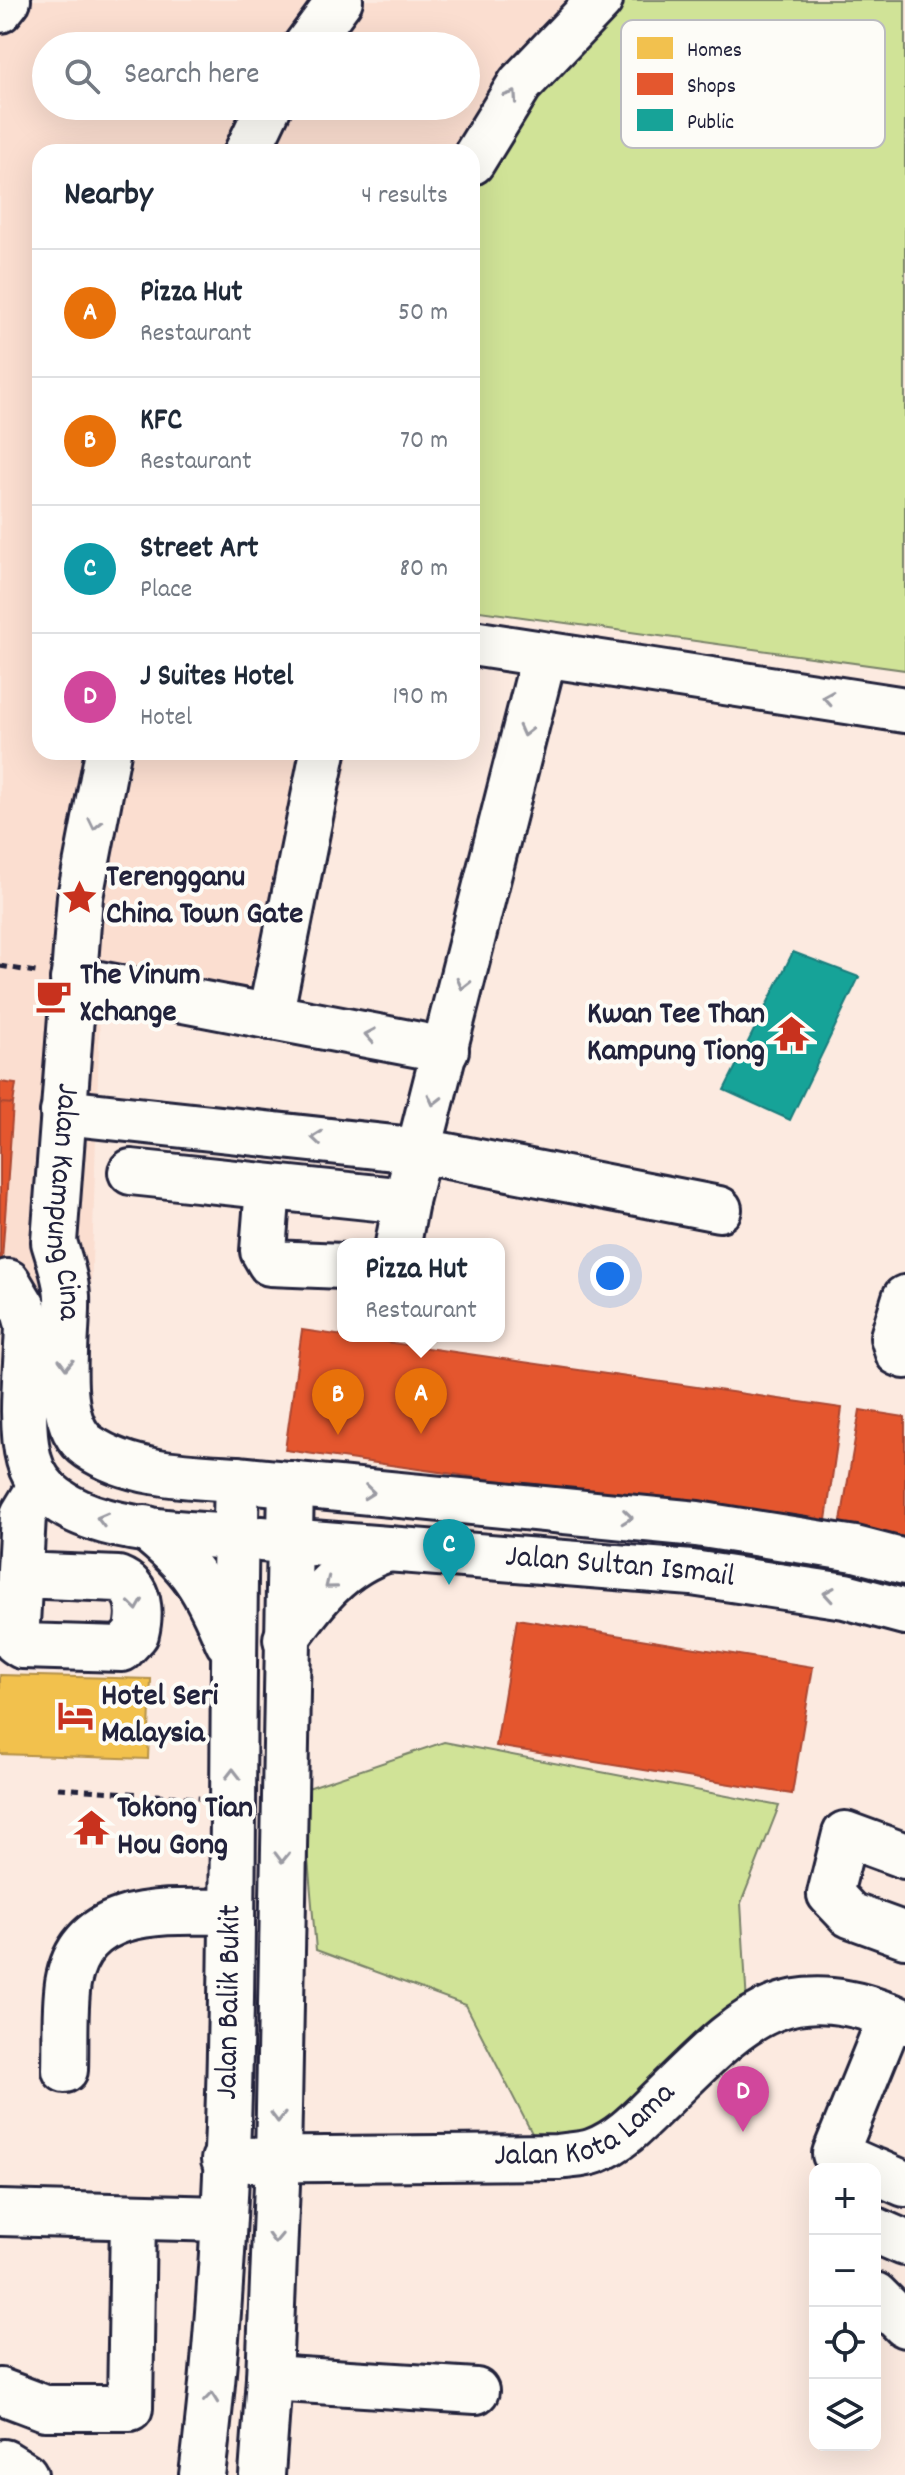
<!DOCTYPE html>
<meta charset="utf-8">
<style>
:root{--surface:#fff;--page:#f6f6f7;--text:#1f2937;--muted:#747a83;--line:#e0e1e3;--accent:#c8321e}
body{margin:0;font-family:Dekko,sans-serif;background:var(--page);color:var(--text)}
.controls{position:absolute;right:24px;bottom:24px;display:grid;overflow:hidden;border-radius:16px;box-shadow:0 8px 32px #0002}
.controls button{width:72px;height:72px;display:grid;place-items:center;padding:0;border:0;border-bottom:2px solid var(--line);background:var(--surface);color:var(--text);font:40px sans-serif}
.you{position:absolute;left:610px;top:1276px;width:28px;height:28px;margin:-20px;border:6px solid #fff;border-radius:50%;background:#1a73e8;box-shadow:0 0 0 12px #1a73e833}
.badge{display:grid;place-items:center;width:52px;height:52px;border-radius:50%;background:var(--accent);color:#fff;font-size:26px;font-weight:700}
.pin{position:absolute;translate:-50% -66px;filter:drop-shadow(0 2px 4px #0008)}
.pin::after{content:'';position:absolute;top:42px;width:28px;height:24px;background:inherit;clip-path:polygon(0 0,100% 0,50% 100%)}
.popup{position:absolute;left:337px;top:1238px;width:168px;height:104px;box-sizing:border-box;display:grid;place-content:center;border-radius:16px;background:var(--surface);filter:drop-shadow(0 2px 6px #0005);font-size:26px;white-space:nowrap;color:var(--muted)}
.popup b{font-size:30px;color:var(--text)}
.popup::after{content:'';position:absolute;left:50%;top:100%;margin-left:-16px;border:16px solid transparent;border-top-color:var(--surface)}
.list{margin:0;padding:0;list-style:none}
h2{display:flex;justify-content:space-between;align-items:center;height:104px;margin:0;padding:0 32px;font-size:34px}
h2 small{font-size:26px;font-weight:400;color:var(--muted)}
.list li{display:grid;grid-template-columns:52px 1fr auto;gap:24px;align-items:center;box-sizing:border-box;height:128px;padding:0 32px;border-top:2px solid var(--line)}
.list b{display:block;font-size:30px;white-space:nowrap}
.list p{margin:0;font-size:26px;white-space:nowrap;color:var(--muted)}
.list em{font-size:26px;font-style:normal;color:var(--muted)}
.icon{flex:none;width:44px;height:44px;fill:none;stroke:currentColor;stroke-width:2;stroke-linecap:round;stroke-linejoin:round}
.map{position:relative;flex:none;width:905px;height:2475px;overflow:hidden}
.search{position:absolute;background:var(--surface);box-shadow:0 8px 32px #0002;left:32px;top:32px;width:448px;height:88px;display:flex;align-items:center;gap:20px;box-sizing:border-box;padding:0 28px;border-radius:44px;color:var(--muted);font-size:30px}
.panel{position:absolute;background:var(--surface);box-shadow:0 8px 32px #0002;left:32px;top:144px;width:448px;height:616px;border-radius:24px}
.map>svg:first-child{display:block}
.built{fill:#fbded0;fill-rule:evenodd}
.green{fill:#d0e397;stroke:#798269;stroke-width:2}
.homes{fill:#f2c14e;stroke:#b49148;stroke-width:2}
.shops{fill:#e4572e;stroke:#aa4732;stroke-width:2}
.public{fill:#17a398;stroke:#1a7c7c;stroke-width:2}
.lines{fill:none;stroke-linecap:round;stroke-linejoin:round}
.minor-casing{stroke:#22223b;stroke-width:50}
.major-casing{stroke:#22223b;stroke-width:50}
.path{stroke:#22223b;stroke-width:5;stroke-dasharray:8 6;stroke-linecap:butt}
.minor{stroke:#fdfcf7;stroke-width:44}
.major{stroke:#fdfcf7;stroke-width:44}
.oneway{stroke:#9a9aa2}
.labels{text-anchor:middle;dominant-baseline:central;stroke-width:8;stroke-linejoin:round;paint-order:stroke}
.poi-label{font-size:32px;font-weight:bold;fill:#22223b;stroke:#fdfcf7;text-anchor:start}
.street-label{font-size:32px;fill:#22223b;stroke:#fdfcf7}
.key{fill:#fdfcf7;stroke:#bbbbbf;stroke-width:2}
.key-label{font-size:22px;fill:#22223b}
</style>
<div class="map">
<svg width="905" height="2475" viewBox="0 0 905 2475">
<rect width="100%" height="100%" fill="#fceae0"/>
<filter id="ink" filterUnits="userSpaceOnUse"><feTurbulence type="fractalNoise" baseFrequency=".0125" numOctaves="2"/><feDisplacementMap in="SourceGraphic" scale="16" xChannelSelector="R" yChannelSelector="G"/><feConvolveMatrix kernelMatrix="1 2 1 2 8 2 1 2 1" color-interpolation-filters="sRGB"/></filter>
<g filter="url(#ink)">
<path class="built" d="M0 0H615L529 91 472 193V152H40V752H350L289 1038 100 1012 91 1295H0ZM46 46H466V106H46Z"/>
<path class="green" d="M615 0H905V670L472 610V193L529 91Z
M444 1742 779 1806 741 1903 747 2005 606 2135 538 2145 466 2005 316 1950 302 1790Z"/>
<path class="homes" d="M0 1675 151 1679 148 1759 0 1754Z"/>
<path class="shops" d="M0 1082 16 1084 13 1104 0 1103Z
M0 1103 13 1104 2 1260H0Z
M302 1330 842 1408 825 1527 285 1450Z
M860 1410 905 1417V1543L839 1533Z
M517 1619 813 1667 792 1794 496 1746Z"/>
<path class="public" d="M793 952 859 977 790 1120 724 1090Z"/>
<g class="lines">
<defs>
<g id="minor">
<path d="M0 10 8 0"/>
<path d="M306 46 340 0"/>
<path d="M247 152 269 106"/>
<path d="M472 162 520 84 600 0"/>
<path d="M472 643 905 710"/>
<path id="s1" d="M108 752 80 897 54 1242C59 1259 66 1278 67 1296 69 1335 51 1422 89 1447 130 1475 189 1476 237 1479"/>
<path d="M73 979 446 1050"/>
<path d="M270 1017 323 752"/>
<path d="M63 1112 422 1151 719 1209"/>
<path d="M131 1172 406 1201 544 656"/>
<path d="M268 1187 263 1251 270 1263 343 1266"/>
<path d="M398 1244 406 1201"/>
<path d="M8 1282 23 1307 28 1325C27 1365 19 1422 29 1460 47 1532 175 1533 235 1537"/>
<path d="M905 1298 893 1337 898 1353 905 1356"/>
<path d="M20 1575 118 1579C141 1588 141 1613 136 1634L122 1649 22 1646 16 1642 23 1515 40 1487"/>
<path d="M905 1856 845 1834 830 1894 850 1915 905 1935"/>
<path d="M65 2070C66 2042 64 2011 68 1983 82 1902 170 1912 231 1912"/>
<path id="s2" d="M224 2160 558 2157C570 2155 584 2155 594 2151 620 2141 638 2122 657 2103 741 2022 780 1968 905 2022"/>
<path d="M869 2169 835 2154 891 2016"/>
<path d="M875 2171 905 2184"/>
<path d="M0 2213 222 2219"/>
<path d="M875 2230 905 2243"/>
<path d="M875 2295 905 2325"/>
<path d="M269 2378 476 2391"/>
<path d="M0 2391 45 2408H130L133 2217"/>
<path d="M0 2469 4 2462 25 2475"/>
</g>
<g id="major">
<path d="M145 1528C192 1565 205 1587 228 1642"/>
<path id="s3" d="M261 1539 692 1573 845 1596 905 1612"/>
<path d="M286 1639C314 1600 341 1563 389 1549"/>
<path id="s4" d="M202 2475C243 2148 228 1808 237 1479L697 1524 855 1549 905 1562"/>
<path d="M262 2475 269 2378 278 2160 291 1484"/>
</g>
</defs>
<use href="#minor" class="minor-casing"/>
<use href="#major" class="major-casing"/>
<path class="path" d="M0 966 41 973
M58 1788 199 1798"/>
<use href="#minor" class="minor"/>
<use href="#major" class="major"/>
</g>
<defs><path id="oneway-chevron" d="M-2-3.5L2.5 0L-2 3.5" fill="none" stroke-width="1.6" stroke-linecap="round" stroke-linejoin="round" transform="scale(2)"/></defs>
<g class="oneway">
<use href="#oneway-chevron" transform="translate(512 96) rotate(-56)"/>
<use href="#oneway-chevron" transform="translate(828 698) rotate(-171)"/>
<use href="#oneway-chevron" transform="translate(525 731) rotate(104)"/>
<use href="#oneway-chevron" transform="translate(95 824) rotate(102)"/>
<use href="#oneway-chevron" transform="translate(463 984) rotate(104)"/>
<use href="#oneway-chevron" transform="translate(370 1035) rotate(-170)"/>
<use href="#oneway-chevron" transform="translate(434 1100) rotate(104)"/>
<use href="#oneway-chevron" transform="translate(317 1138) rotate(-174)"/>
<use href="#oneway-chevron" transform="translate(66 1364) rotate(91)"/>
<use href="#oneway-chevron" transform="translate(369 1492) rotate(6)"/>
<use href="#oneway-chevron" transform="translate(627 1517) rotate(6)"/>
<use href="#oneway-chevron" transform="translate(102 1519) rotate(-165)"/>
<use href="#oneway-chevron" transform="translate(330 1584) rotate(141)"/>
<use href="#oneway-chevron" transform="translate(829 1594) rotate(-171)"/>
<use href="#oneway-chevron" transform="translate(136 1605) rotate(82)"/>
<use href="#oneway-chevron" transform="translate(233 1774) rotate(-90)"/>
<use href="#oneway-chevron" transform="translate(282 1857) rotate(91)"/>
<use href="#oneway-chevron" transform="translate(278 2117) rotate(91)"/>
<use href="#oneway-chevron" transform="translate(275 2238) rotate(92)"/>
<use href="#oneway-chevron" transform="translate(211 2398) rotate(-84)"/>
</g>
</g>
<defs>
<symbol id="sight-bare" viewBox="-9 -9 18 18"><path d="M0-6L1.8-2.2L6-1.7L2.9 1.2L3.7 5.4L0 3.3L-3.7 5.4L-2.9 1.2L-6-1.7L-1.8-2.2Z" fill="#c8321e" stroke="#fdfcf7" stroke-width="2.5" paint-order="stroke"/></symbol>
<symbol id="cafe-bare" viewBox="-9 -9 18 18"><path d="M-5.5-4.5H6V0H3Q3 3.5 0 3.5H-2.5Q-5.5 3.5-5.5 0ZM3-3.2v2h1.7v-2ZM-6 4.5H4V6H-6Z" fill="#c8321e" stroke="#fdfcf7" stroke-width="2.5" paint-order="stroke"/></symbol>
<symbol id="temple-bare" viewBox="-9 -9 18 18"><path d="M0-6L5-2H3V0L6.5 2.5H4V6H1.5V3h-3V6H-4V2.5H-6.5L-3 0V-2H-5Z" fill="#c8321e" stroke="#fdfcf7" stroke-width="2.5" paint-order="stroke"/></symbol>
<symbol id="hotel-bare" viewBox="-9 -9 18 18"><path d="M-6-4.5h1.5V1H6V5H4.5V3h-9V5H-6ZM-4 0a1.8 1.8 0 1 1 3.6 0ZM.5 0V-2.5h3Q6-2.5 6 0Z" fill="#c8321e" stroke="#fdfcf7" stroke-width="2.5" paint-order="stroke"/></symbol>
</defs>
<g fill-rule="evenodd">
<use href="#sight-bare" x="54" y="872" width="51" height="51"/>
<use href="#cafe-bare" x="28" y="970" width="51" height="51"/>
<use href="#temple-bare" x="766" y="1008" width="51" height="51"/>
<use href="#hotel-bare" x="50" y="1690" width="51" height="51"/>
<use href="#temple-bare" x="66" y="1802" width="51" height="51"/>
</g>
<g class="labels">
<g class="poi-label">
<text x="106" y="879">Terengganu<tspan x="106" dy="37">China Town Gate</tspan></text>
<text x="80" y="977">The Vinum<tspan x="80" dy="37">Xchange</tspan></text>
<text x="765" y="1016" text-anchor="end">Kwan Tee Than<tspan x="765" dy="37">Kampung Tiong</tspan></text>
<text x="101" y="1698">Hotel Seri<tspan x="101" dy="37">Malaysia</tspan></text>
<text x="117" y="1810">Tokong Tian<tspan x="117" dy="37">Hou Gong</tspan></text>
</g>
<g class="street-label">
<text stroke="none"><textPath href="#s1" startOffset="454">Jalan Kampung Cina</textPath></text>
<text stroke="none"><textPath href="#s3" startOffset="360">Jalan Sultan Ismail</textPath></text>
<text stroke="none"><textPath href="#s4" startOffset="474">Jalan Balik Bukit</textPath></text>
<text stroke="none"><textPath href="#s2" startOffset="370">Jalan Kota Lama</textPath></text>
</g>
</g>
<rect x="621" y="20" width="264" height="128" rx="12" class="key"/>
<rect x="637" y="37" width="36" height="22" fill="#f2c14e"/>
<rect x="637" y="73" width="36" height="22" fill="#e4572e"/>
<rect x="637" y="109" width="36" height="22" fill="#17a398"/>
<g class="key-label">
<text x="687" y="56">Homes</text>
<text x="687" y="92">Shops</text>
<text x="687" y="128">Public</text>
</g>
</svg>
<div class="controls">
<button>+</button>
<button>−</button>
<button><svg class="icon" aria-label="locate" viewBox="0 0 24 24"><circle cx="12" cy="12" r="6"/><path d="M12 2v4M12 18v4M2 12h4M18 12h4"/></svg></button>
<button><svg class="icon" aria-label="layers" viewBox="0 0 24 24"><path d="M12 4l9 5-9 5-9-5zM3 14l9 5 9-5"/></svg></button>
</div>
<div class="you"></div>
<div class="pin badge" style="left:421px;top:1434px;background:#e8710a">A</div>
<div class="popup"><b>Pizza Hut</b>Restaurant</div>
<div class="pin badge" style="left:338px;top:1435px;background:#e8710a">B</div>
<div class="pin badge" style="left:449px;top:1585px;background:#0f9aa8">C</div>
<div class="pin badge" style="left:743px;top:2132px;background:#d1479c">D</div>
<div class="search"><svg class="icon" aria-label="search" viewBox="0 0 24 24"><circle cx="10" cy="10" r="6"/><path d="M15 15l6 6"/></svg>Search here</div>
<section class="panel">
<h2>Nearby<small>4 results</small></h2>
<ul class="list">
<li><span class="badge" style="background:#e8710a">A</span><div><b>Pizza Hut</b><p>Restaurant</p></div><em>50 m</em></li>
<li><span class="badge" style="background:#e8710a">B</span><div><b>KFC</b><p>Restaurant</p></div><em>70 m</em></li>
<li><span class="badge" style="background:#0f9aa8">C</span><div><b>Street Art</b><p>Place</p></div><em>80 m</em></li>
<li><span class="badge" style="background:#d1479c">D</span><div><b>J Suites Hotel</b><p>Hotel</p></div><em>190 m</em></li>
</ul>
</section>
</div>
